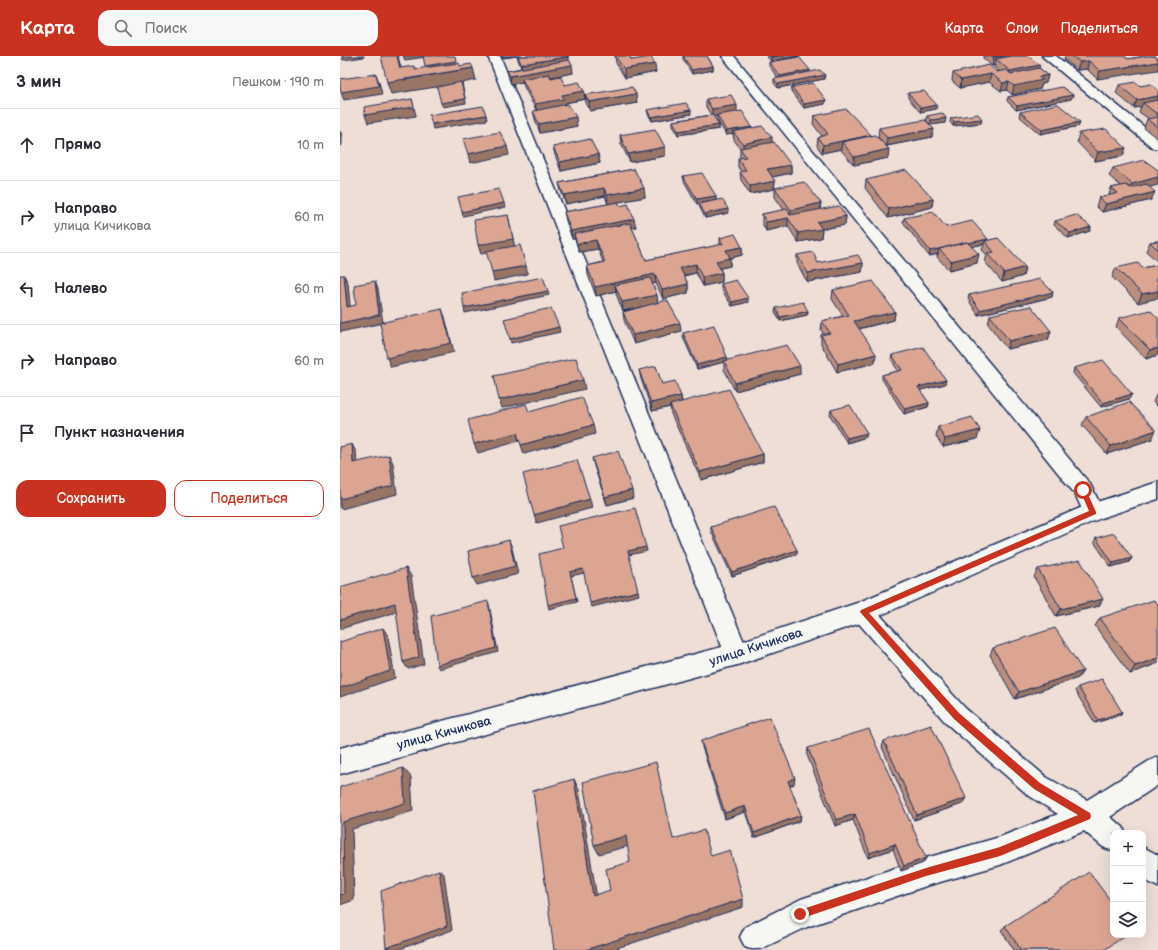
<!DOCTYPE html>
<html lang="ru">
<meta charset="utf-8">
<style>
:root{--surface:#fff;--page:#f7f7f7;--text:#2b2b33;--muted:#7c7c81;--line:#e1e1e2;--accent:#c8321e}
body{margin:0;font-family:"Balsamiq Sans",sans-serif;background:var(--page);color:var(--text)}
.controls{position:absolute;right:12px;bottom:12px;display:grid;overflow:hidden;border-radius:8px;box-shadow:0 4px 16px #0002}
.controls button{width:36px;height:36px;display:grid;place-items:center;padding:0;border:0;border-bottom:1px solid var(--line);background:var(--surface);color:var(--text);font:20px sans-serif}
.stop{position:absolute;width:12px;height:12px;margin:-9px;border:3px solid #c8321e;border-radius:50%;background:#fff}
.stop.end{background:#c8321e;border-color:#fff;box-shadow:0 1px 4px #0008}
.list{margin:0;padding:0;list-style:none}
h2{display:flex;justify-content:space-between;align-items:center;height:52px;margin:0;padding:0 16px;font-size:17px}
h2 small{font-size:13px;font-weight:400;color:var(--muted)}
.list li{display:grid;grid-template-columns:26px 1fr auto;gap:12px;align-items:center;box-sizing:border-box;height:72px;padding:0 16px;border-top:1px solid var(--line)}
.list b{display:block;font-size:15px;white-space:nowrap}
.list p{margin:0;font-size:13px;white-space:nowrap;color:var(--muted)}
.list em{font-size:13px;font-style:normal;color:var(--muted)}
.actions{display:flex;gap:8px;padding:12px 16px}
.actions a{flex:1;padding:9px 0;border:1px solid var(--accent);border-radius:12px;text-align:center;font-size:14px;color:var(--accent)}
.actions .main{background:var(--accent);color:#fff}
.icon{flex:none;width:22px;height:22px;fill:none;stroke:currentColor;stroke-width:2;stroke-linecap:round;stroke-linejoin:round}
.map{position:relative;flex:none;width:818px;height:894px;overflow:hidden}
header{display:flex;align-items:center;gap:24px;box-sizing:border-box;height:56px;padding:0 20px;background:var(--accent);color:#fff}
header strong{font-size:19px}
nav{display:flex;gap:22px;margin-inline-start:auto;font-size:14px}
.search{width:280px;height:36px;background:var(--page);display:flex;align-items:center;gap:10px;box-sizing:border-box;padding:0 14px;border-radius:12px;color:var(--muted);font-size:15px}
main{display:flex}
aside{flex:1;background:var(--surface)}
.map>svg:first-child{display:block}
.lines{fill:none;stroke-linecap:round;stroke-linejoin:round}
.street-casing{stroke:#1b2f5e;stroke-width:3}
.secondary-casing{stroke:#1b2f5e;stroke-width:3}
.street{fill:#f6f6f2;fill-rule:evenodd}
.secondary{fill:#f6f6f2;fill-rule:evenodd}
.wall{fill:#bc8e7e;stroke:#1b2f5e}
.shaded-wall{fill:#997466;stroke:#1b2f5e}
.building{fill:#dba592;stroke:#1b2f5e}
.route{fill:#c8321e}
.labels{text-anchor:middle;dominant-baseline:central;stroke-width:3;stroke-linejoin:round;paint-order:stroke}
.street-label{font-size:13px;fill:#1b2f5e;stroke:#f6f6f2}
</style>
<header>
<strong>Карта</strong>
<div class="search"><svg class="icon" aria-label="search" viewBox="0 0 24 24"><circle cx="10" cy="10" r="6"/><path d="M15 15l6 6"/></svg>Поиск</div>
<nav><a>Карта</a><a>Слои</a><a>Поделиться</a></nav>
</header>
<main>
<aside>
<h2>3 мин<small>Пешком · 190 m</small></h2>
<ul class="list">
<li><svg class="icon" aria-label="ahead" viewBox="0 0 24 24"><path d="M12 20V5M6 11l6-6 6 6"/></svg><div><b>Прямо</b></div><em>10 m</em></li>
<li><svg class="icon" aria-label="right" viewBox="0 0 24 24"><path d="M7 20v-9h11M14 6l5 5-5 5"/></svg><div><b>Направо</b><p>улица Кичикова</p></div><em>60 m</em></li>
<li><svg class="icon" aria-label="left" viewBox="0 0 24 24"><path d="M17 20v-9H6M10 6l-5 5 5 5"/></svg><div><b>Налево</b></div><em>60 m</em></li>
<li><svg class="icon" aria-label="right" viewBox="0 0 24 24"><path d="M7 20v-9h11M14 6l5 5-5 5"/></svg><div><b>Направо</b></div><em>60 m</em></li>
<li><svg class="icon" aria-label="arrive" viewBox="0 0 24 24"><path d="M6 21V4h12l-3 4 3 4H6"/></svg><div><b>Пункт назначения</b></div></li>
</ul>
<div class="actions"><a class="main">Сохранить</a><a>Поделиться</a></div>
</aside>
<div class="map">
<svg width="818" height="894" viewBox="0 0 818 894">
<rect width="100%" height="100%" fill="#eeded5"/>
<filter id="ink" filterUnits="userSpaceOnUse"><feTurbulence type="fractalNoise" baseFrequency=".025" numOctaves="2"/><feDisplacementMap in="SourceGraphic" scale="8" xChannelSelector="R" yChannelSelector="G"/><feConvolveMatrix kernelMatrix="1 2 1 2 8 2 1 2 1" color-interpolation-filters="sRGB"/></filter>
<g filter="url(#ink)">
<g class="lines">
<defs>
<path id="street" d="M148 0H160L409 598 405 606 397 609 389 606 385 598Z
M382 0H394L750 428 764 456 760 462 753 464 746 462 735 438Z
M702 0H716L818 82V93L813 92Z
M523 546 531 549 625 652 706 721 747 744 809 705 818 701V729L770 761 783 771 785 777H773V795L763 791 744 775 660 809 586 830 467 871 425 891C418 894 412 894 405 891L400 881 405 871 461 843 586 802 660 781 718 758 688 739 607 668 515 563 511 556 515 549Z
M803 791 818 799V831L803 823Z"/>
<path id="secondary" d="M818 426V443L761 462 532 563 397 609 0 718V692L397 587 517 547 745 450Z"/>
</defs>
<use href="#street" class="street-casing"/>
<use href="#secondary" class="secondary-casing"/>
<use href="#street" class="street"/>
<use href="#secondary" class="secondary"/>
</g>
<path class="wall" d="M162 0H228L233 17 210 21 225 29 244 35 245 43 225 47 237 70 200 77 195 63 193 55 196 54 184 31 183 26 171 28 169 23 167 15 181 12 177 0 163 2Z
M275 0H289L292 4 316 16 285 22 276 7Z
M343 0H367L373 10V14L352 18 343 3Z
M426 0H461L431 5Z
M644 0H688L699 12 708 19 706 27 702 28 700 33 672 39 667 34 661 35 649 26 620 32 612 25 613 17 659 15 654 11 655 9 652 10 643 2Z
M725 0H784L788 3 804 0H816L757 23 747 13 737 14 724 3Z
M429 6 470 16 484 23 438 32 434 27V23L438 22 429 10Z
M779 29 800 30 818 34V83L804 72 807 63H809L799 56 801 51 794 52 776 37Z
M452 31 485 48 464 52 451 35Z
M568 37 596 53 580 56 568 42Z
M245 39 297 47 250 55 246 47Z
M733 39 731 43 676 54 667 45 668 41Z
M366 43 397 56 412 71V72L432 86 451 109V117L432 121 435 125 434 133 410 138 401 124 400 116H401L398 111V102H401L400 101V92L394 84 393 78 386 79 377 64V60L374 61 379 69V73L338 79 333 69V65L371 59 366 51Z
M307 54 351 58 312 65 308 58Z
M680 56 739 70 700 78 679 60Z
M474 60 531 79 544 88 538 81 539 72 592 81 547 90 548 102 514 109 501 94V93L482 97 477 90 478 82 482 80 473 68Z
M587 60 605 67 590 69 586 64Z
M611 62 642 63 641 67 613 70 610 66Z
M739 77 783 100 755 105 737 86Z
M280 79 325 100 290 106 281 88Z
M213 91 258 98 260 107 221 115 215 99Z
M773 112 809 131 811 144 762 156 756 150 759 142 769 139 771 132 781 130 769 120Z
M294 113 305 141 278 146 280 150 296 171 292 172 306 204 380 189V182L402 191V199L390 202V210L380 212 382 217V226L363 230 356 217 344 220 348 228V237L323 243 316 227 312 228 318 247 341 275 294 288 284 264 283 256 299 252 283 255 276 238V235L256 240 248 219 247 210 263 206 258 193 239 196 235 183H232L226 165 224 156 268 148 265 140 226 148 221 135 219 127Z
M343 120 376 144 357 148 344 125Z
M526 124 593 143 592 151 548 162 525 132Z
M435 132 480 153 506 160 505 169 482 173 481 182 458 186 448 170 426 175 422 167V158L444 154 435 141Z
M359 148 388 157 365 162 360 152Z
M564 162 606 171 647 185 685 211 683 220 662 226 645 206 647 199 642 194 644 188 632 190 637 207 609 214 597 201 598 198 589 200 563 166Z
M715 165 751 171 750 175 728 182 714 169Z
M818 185V206L806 195 810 186Z
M457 199 478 207H523L522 216 467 226 457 207Z
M818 209 798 247 772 221 776 212H802Z
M381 228 408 246 392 250 381 233Z
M493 234 555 256 554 264 519 273 535 307 497 316 481 288V279H484L481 274 482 265 503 260 492 243Z
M629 239 712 241 638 259 628 243Z
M436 252 468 255 467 259 440 265 435 256Z
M650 259 711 275 708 284 667 293 648 268Z
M779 262 818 299 806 303 776 271Z
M343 277 387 301V304L460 318 395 335 384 313V306L357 313 343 281Z
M552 299 605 328 580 334 589 347 588 351 564 358 542 323V319L558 315 551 303Z
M734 312 792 338 789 343 761 351 733 317Z
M299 314 341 340 342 346 423 398V406L361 424 331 358 330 351 312 355 301 323Z
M817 337H818V351L813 346Z
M491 354 526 381 507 387 490 359Z
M746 361 812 383 767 398 742 369Z
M598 371 637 383 603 391 596 380Z
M252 402 293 442 267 449 254 410Z
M371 471 457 494V498L392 520 371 475Z
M756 482 792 502 789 506 771 511 754 486Z
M698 513 759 550 716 560 694 521Z
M760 562 818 607 790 618 755 570Z
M653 592 743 615 738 622 675 643 650 599Z
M738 631 782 656 780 659 755 667 735 635Z
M361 685 454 728 450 730 461 759 460 765 414 782 405 756 385 763 362 691Z
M544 685 622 748 574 764 542 691Z
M468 692 586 802 583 807 561 815 553 793 528 802 513 764 495 770 467 699Z
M665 870 764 894H674L661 874Z"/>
<path class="shaded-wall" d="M2 0H24V1L3 4Z
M57 0H58L64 24 133 12 136 24 122 27 126 47 103 51 101 47 122 27 51 38 47 26 60 12Z
M63 0H93L65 4Z
M162 0H177L163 2Z
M438 0H461L431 5V1Z
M662 0H678L656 3 655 9 652 10 654 1Z
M228 1 230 9 183 16 181 8Z
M116 5 118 13 88 18 85 10Z
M749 5 747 13 737 14 740 6Z
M818 6V14L757 23 760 15Z
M315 8 316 16 285 22 284 13Z
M232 9 233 17 184 26 182 23 183 26 171 28 170 20Z
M700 9 697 17 668 23 670 15Z
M373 10V14L352 18V14Z
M470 14V18L440 24V20Z
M36 18 39 26 42 38 4 44 1 36Z
M651 18 649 26 620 32 621 24Z
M485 19 484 23 438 32V28Z
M708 19 706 27 702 28 700 33 672 39 674 30 698 21Z
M669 26 667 34 661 35 663 27Z
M244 35 245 43 225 47V51L197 56 195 48 222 39Z
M296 38 297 47 250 55 249 46Z
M733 39 731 43 676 54 677 50Z
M818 40V48L803 47 801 51 794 52 797 44Z
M72 43 76 60 28 67 25 59Z
M486 44 485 48 464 52V48Z
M397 49V57L372 61V53Z
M597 49 596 53 580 56 581 52Z
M351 54V58L312 65 311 61Z
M146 59 147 64 93 73 92 68Z
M236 61 237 70 200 77 199 68Z
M606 62 605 67 590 69 591 64Z
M642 63 641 67 613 70 614 66Z
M740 66 739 70 700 78 702 74Z
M379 69V73L338 79V75Z
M412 71V75L393 76V78L386 79V75Z
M594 73 592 81 546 90 547 82Z
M0 75 2 79V89L0 90Z
M531 79 530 87 502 86 501 93 482 97 483 89Z
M432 81V90L403 96V88Z
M167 90 169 99 130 107 128 98Z
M325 91V100L290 106 288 98Z
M786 92 783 100 755 105 758 96Z
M549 93 548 102 514 109V101Z
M258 98 260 107 221 115 220 106Z
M451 109V117L427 122V113Z
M818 121V129L788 137 792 128Z
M435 125 434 133 410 138V130Z
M264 132 265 140 226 148 224 139Z
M304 132 305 141 268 148 267 139Z
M815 136 811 144 762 156 766 148Z
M376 140V144L357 148V143Z
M593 143 592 151 548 162 549 153Z
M164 147 166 151 123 160 122 156Z
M481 147 480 156 450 162 451 154Z
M388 153V157L365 162V158Z
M168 159 175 192 141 198 138 189Z
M506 160 505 169 482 173 481 182 458 186V177L477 166Z
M448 162V170L426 175V166Z
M294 163 296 171 236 183 234 178 235 183H232L231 175Z
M751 171 750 175 728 182 730 177Z
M648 183 647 187 645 185 644 188 603 197 600 193Z
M256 184 258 193 239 196 237 188Z
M402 191V199L390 202V210L376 213V205L386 194Z
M599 193 598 198 589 200 590 195Z
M639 198 637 207 609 214 611 205Z
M523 207 522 216 467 226 468 217Z
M356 208V217L340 220V212Z
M186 210 188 218 154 225 152 216Z
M685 211 683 220 662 226 664 217Z
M382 217V226L363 230 362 221Z
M315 218 316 227 277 235 275 229 276 235 256 240 255 231Z
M4 219 8 227 11 260 7 251Z
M35 225 38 233 43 267 0 276V267L39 259Z
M348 228V237L323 243 322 234Z
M208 235 209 239 125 257 124 252Z
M818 235V242L798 247 802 238Z
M713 236 712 241 638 259 640 254Z
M317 239 318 248 283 255 282 246Z
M408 242V246L392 250V246Z
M102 253 105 261 114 296 51 311 47 302Z
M468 255 467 259 440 265V261Z
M555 256 554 264 513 274 514 265Z
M340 267 341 275 294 288 293 279Z
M219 271 220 276 171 287 170 283Z
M711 275 708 284 667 293 669 285Z
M818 292V299L806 303 810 294Z
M536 298 535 307 497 316 498 308Z
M387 301V305H384V306L357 313V309Z
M460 310V318L395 335V327Z
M243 324 245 333 162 352 159 344Z
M606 324 605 328 577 335 578 331Z
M792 338 789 343 761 351 763 347Z
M341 340 342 348 330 349V351L312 355 311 347Z
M589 347 588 351 564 358 565 353Z
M253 369 255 378 184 398 181 389Z
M640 374 637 383 603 391 605 383Z
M816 374 812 383 767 398 771 390Z
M177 377 179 385 138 397 134 388Z
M527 377 526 381 507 387V382Z
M12 388 16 396 18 416 13 407Z
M423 398V406L361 424 360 416Z
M49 399 53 407 57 438 1 453 0 452V443Z
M292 434 293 442 267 449 265 441Z
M250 443 252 452 197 467 194 459Z
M169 484 172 492 178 518 137 529 133 522Z
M306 491 307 495 289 499 288 495Z
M457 494V498L392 520V516Z
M792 502 789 506 771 511 773 507Z
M66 512 71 520 84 608 68 613 63 606Z
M243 513 244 517 231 520 237 546 209 553 208 549 230 516Z
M298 535 299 539 252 551 250 547Z
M763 543 759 550 716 560 721 553Z
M148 545 149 548 158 596 99 613 97 609Z
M55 547 60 555 0 573V564Z
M43 572 48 580 55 622 0 641V632Z
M818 602V607L790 618 795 610Z
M743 615 738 622 675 643 679 636Z
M782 656 780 659 755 667 758 664Z
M63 712 71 721 73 755 12 773 14 844 0 849 3 766Z
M455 722 454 728 447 731 448 725Z
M234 723 239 734 258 848 253 840Z
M626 742 622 748 574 764 577 759Z
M405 750V756L385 763V757Z
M515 758 513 764 495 770 496 764Z
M461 759 460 765 414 782V777Z
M286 780 289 790 259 798 254 789Z
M555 788 553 793 528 802 530 797Z
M586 802 583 807 561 815 564 810Z
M99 814 104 818 112 874 57 894H50L46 892Z
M403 843V851L271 894H245Z"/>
<path class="building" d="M41 0H57L60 12 74 10 75 13 119 7 120 10 131 8 133 12 47 26Z
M83 0H115L116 5 85 10Z
M178 0H228V1L181 8Z
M275 0H289L292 4 311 1 315 8 284 13Z
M343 0H367L373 10 352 14Z
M430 0H438L431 1Z
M652 0H662L654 1Z
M671 0H688L700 9 670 15 656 3Z
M732 0H784L788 3 806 0H814L818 3V6L760 15 749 5 740 6Z
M459 1 470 14 440 20 429 6Z
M229 4 232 9 170 20 167 15Z
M649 9 657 16 666 14 671 18 699 12 708 19 698 21 703 24 674 30 669 26 663 27 651 18 621 24 613 17Z
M480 14 485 19 438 28 434 23Z
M36 18 39 30 1 36 0 30V23Z
M209 18 211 22 220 20 225 29 239 26 244 35 222 39 224 43 195 48 182 23Z
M121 26 125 43 101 47 97 31Z
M796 26 800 30 811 28 818 34V40L797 44 779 29Z
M473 27 486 44 464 48 452 31Z
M292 31 296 38 249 46 245 39Z
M722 31 733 39 677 50 668 41Z
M584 35 597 49 581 52 568 37Z
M391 39 397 49 372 53 366 43Z
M72 43 74 51 25 59 24 51Z
M818 44V59L803 47Z
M346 47 351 54 311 61 307 54Z
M228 48 236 61 199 68 193 55Z
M718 48 740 66 702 74 680 56Z
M143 50 146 59 92 68 89 59Z
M506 53 531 79 483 89 478 82 488 78 474 60Z
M402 55 412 71 386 75 377 59Z
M602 57 606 62 591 64 587 60Z
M638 58 642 63 614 66 611 62Z
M373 59 379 69 338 75 333 65Z
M818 61V72L807 63Z
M585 64 594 73 547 82 539 72Z
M422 70 432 81 403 88 393 76Z
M315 73 325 91 288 98 280 79Z
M766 73 786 92 758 96 739 77Z
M160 76 167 90 128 98 123 83Z
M535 79 549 93 514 101 502 86Z
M250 83 258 98 220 106 213 91Z
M434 86 451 109 427 113 435 125 410 130 400 116 406 114 398 102 406 101 400 92Z
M804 104 818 114V121L792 128 773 112Z
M294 113 304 132 267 139 264 132 224 139 219 127Z
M566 114 593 143 549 153 526 124Z
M362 117 376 140 357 143 343 120Z
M464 126 481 147 451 154 435 132Z
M806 128 815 136 766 148 759 142 778 137 771 132 786 129 791 132Z
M159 133 164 147 122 156 118 141Z
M382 143 388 153 365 158 359 148Z
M278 146 280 150 288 148 294 163 231 175 224 156Z
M499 150 506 160 477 166 482 173 458 177 448 162 426 166 422 158 447 153 450 159Z
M593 156 606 171 632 165 648 183 628 187 627 186 590 195 564 162Z
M168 159 173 183 138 189 134 164Z
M736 159 751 171 730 177 715 165Z
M290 167 306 204 383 188 380 182 395 178 402 191 386 194 390 202 376 205 382 217 362 221 356 208 340 212 348 228 322 234 315 218 255 231 247 210 265 206 256 184 237 188 234 178Z
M658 182 685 211 664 217 647 197 654 196 645 185Z
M818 185V194L810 186Z
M627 186 639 198 611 205 599 193Z
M180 189 186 210 152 216 146 195Z
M473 196 478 207 518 199 523 207 468 217 457 199Z
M798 207 802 212 818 209V222H815L818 226V235L802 238 776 212Z
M0 219H4L7 251 16 249 14 229 35 225 39 259 0 267Z
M203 221 208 235 124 252 122 237Z
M310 222 317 239 282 246 275 229Z
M700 223 713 236 640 254 629 239Z
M396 224 408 242 392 246 381 228Z
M533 225 555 256 514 265 536 298 498 308 481 279 490 277 482 265 509 259 493 234Z
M327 244 340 267 293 279 283 256Z
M463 246 468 255 440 261 436 252Z
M691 250 711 275 669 285 650 259Z
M211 252 219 271 170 283 164 263Z
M102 253 111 287 47 302 40 267Z
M810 254 818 262V292L810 294 779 262Z
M374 269 387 301 357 309 343 277Z
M447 289 460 310 395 327 384 305Z
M583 291 606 324 578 331 589 347 565 353 542 319 562 314 552 299Z
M236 302 243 324 159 344 154 320Z
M763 304 792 338 763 347 734 312Z
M316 310 322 328 335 325 341 340 311 347 299 314Z
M389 333 423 398 360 416 330 349Z
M242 341 253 369 181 389 177 377 134 388 128 364 186 348 189 356Z
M789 346 816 374 771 390 746 361Z
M510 349 527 377 507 382 491 354Z
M632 361 640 374 605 383 598 371Z
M12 388 13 407 49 399 53 430 0 443V391Z
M278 395 292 434 265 441 252 402Z
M237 404 250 443 194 459 183 418Z
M434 451 457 494 392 516 371 471Z
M295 452 306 491 288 495 298 535 250 547 243 513 230 516 236 542 208 549 199 498 223 492 218 470Z
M774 477 792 502 773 507 756 482Z
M169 484 175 510 133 522 128 495Z
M740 504 763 543 721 553 698 513Z
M66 512 79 601 63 606 55 547 0 564V531Z
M814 544 818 548V602L795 610 760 562Z
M148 545 156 592 97 609 91 560Z
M43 572 50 615 0 632V586Z
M715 572 743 615 679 636 653 592Z
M762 623 782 656 758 664 738 631Z
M430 661 455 722 448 725 461 759 414 777 405 750 385 757 361 685Z
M591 669 626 742 577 759 544 685Z
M529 673 586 802 564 810 555 788 530 797 515 758 496 764 468 692Z
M316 706 333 783 364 774 371 800 390 794 403 843 245 894H214L193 735 234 723 253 840 270 834 266 813 290 806 286 780 254 789 243 726Z
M63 712 65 747 3 766 4 838 0 839V731Z
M99 814 107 870 46 892 41 835Z
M749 816 773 848V879H786L764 894H681L665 870Z"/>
</g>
<path class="route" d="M743 431 746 434 756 456V458L529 557 619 657 700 727 750 757 751 760 750 763 660 800 586 820 460 863 457 861 456 858 457 855 586 812 660 791 738 759 694 733 614 663 520 556 521 554 749 455 740 434Z"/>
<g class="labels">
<g class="street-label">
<text transform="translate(416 591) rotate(-18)">улица Кичикова</text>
<text transform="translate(104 677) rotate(-15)">улица Кичикова</text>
</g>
</g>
</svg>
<div class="controls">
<button>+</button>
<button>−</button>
<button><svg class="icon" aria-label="layers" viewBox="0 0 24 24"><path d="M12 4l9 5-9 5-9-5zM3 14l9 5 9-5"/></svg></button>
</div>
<div class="stop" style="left:743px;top:434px"></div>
<div class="stop end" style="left:460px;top:858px"></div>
</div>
</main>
